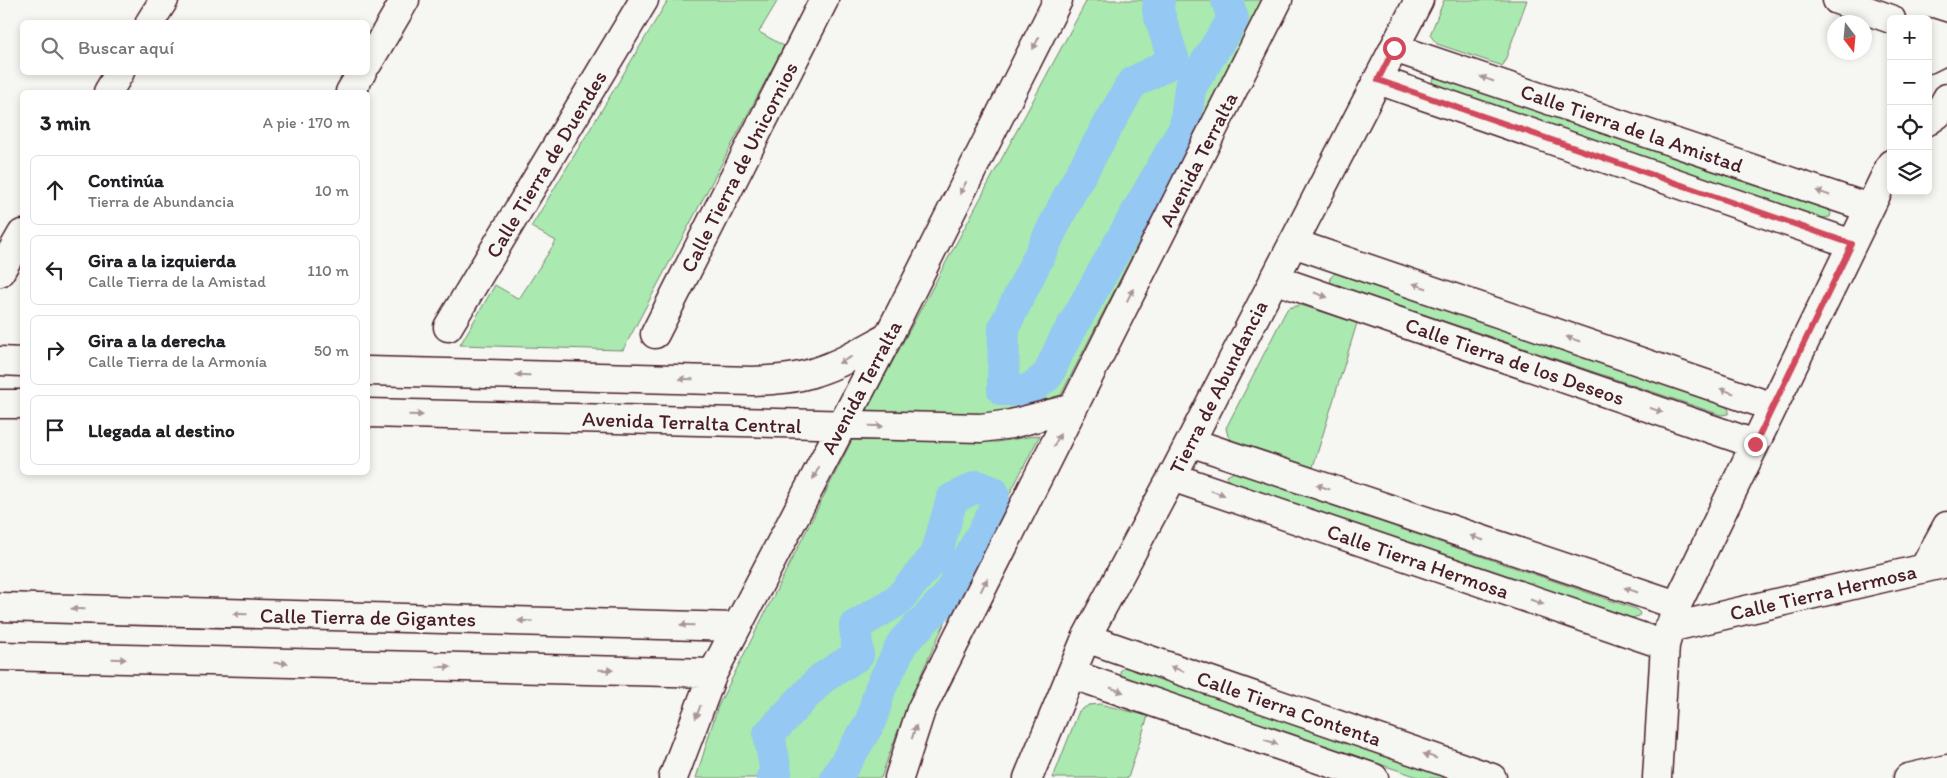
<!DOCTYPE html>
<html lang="es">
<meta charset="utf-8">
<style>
:root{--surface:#fff;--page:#f6f6f6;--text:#202124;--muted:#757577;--line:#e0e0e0}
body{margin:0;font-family:Itim,sans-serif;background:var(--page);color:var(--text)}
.controls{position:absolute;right:15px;top:15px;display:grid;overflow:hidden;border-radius:8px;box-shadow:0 2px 8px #0003}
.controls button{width:45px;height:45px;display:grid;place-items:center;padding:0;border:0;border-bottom:1px solid var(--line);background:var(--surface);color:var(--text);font:25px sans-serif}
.compass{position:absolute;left:1827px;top:15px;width:45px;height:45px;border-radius:50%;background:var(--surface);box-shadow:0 2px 8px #0003;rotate:164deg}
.stop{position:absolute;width:15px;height:15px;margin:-11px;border:4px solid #d1495b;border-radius:50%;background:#fff}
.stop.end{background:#d1495b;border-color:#fff;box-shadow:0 1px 5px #0008}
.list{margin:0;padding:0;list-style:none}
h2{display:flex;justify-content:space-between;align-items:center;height:65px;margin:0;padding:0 20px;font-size:21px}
h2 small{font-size:16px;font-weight:400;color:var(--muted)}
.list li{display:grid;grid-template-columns:32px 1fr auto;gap:15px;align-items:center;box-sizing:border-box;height:70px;margin:0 10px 10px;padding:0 10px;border:1px solid var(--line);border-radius:8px}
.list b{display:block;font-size:19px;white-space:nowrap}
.list p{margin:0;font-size:16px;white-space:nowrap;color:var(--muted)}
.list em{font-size:16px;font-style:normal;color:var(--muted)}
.icon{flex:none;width:28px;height:28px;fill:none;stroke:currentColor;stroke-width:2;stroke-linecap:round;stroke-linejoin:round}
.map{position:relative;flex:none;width:1947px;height:778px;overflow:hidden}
.search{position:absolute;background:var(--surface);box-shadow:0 2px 8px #0003;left:20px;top:20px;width:350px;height:55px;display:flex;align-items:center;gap:12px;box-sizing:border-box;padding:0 18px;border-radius:8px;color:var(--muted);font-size:19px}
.panel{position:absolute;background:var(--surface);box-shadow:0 2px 8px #0003;left:20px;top:90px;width:350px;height:385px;border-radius:8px}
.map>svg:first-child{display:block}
.green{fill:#aae9b0;stroke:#7a846e}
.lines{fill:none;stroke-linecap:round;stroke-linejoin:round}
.canal{stroke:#95c8f2;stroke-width:32}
.minor-casing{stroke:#4a1f2b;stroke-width:31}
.minor{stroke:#f6f6f2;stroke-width:28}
.oneway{fill:#a99598}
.route{stroke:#d1495b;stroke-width:6}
.labels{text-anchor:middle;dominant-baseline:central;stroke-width:5;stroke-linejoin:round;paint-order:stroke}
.street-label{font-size:21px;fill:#4a1f2b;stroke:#f6f6f2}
</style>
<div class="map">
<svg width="1947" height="778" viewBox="0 0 1947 778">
<rect width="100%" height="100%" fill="#f6f6f2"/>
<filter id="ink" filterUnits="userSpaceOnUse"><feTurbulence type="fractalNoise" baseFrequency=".02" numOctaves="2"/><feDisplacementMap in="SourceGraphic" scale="10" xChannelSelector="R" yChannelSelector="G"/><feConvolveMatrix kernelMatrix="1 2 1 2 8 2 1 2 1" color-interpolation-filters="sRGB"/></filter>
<g filter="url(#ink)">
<path class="green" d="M668 0H778L759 32 784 46 623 350 460 345 495 285 519 299 556 241 531 227Z
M1087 0H1263L1061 395 991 415 865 413Z
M1444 0H1527L1503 66 1437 44 1430 35Z
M1437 76 1828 208 1831 213 1830 217 1823 218 1434 87 1432 80Z
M1335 273 1725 405 1729 410 1728 414 1721 415 1331 283 1330 278Z
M1301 305 1357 323 1313 467 1233 441 1228 436 1226 428 1285 313 1288 308Z
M1040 435C983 547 921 658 881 778H696L718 706 852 440 997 442Z
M1234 472 1636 609 1640 613 1639 616 1632 618 1230 483 1227 480V476Z
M1126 666 1454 778H1421L1125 678 1121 675 1120 671Z
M1100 704 1148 716 1128 778H1053L1079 711 1089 705Z"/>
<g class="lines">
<path class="canal" d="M1159 0 1158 11 1174 61 1132 83 1069 195 1004 327 1003 390 1028 391 1048 375 1061 346 1185 127 1190 88 1233 19 1227 0
M772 778 776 773 769 734 821 679 858 655 855 626 897 601 936 555 952 499 978 486 993 492 995 510 947 597 903 642 880 689 871 721 836 778"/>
<defs>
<path id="minor" d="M1837 0 1891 19
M150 22 164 0
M1928 32 1947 38
M1394 48 1869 208
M1928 59 1946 50 1947 48
M368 63 405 0
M1378 80 1852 244
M108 92 120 72
M350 92 362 72
M1928 121 1938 114 1947 98
M1293 243 1773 407
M0 272 22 234
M1274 279 1755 444
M448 327 644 0
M655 334 824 0
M0 361 22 362
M368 371 753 381C774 380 795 379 815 372 841 364 864 350 888 337
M0 404H22
M368 413 981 428 1011 424 1073 408
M1190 442 1677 605
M1172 477 1665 645
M1924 568 1947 526
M0 607 736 627
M1669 628 1947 563
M1086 638 1492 778
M0 656 713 673
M1071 674 1374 778
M673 778 713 673 888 337 1058 0
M899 778 921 710 1278 0
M1028 778 1086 638 1172 477 1419 0
M1657 778 1665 645 1677 605 1891 164
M1908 778 1947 769"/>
</defs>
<use href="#minor" class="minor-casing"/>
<use href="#minor" class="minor"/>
</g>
<defs><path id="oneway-solid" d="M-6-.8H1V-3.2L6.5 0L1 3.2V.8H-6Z" transform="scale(1.25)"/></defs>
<g class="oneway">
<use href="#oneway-solid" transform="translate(1036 43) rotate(117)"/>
<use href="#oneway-solid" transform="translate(1487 79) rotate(-161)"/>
<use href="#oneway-solid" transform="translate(963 188) rotate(117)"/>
<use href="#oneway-solid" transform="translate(1823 193) rotate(-161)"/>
<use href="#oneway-solid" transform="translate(1420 286) rotate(-161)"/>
<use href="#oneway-solid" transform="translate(1130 295) rotate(-63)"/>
<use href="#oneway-solid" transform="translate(1321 295) rotate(19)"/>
<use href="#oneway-solid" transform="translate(1573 339) rotate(-161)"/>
<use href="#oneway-solid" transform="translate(845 360) rotate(153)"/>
<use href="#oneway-solid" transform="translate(523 375) rotate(-178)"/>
<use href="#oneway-solid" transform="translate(686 379) rotate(-178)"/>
<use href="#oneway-solid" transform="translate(1727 391) rotate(-161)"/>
<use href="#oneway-solid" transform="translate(1656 410) rotate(19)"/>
<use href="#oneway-solid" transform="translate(416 415) rotate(2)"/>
<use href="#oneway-solid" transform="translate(876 426) rotate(1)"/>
<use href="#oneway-solid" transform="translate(1057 440) rotate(-63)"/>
<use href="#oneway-solid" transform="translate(816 473) rotate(117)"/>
<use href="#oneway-solid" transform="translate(1323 487) rotate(-161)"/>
<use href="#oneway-solid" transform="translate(1218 493) rotate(19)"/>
<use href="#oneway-solid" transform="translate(1477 538) rotate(-161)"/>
<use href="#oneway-solid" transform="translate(984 585) rotate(-63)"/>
<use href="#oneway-solid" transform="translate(1631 590) rotate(-161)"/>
<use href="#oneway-solid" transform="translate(1537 602) rotate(19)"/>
<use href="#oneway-solid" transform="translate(78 609) rotate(-179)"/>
<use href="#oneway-solid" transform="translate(240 614) rotate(-179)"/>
<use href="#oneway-solid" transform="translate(525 621) rotate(-179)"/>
<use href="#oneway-solid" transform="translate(687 625) rotate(-179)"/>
<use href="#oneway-solid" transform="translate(119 659) rotate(1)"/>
<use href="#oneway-solid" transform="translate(281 663) rotate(1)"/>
<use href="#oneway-solid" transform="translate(444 667) rotate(1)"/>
<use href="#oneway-solid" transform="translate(1177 669) rotate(-161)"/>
<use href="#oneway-solid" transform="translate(606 670) rotate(1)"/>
<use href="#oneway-solid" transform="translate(1117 690) rotate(19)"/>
<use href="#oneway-solid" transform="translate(698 712) rotate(111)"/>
<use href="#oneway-solid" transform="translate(914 732) rotate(-72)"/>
<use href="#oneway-solid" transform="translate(1271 742) rotate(19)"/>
<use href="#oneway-solid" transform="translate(1430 756) rotate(-161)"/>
</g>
</g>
<g class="lines" filter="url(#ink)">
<path class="route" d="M1394 48 1378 80 1852 244 1755 444"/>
</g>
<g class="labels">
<g class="street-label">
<text transform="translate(1632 128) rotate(19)">Calle Tierra de la Amistad</text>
<text transform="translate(1198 159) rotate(-63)">Avenida Terralta</text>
<text transform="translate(546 164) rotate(-59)">Calle Tierra de Duendes</text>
<text transform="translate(739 167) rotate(-63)">Calle Tierra de Unicornios</text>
<text transform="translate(1515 361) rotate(19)">Calle Tierra de los Deseos</text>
<text transform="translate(861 387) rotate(-62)">Avenida Terralta</text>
<text transform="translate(1218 387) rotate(-63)">Tierra de Abundancia</text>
<text transform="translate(692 422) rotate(2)">Avenida Terralta Central</text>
<text transform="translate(1418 561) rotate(19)">Calle Tierra Hermosa</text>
<text transform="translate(1823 592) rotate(-13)">Calle Tierra Hermosa</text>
<text transform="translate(368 617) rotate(1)">Calle Tierra de Gigantes</text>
<text transform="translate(1289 708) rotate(19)">Calle Tierra Contenta</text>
</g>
</g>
</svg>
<div class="controls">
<button>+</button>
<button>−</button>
<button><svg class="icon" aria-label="locate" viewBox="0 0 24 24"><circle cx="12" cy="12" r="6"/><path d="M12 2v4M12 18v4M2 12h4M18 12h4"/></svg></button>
<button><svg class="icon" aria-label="layers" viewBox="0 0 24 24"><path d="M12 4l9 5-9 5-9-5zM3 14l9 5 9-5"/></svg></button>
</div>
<svg class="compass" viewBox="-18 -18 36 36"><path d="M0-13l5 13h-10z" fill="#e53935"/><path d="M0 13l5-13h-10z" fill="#757577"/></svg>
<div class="stop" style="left:1394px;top:48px"></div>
<div class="stop end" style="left:1755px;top:444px"></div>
<div class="search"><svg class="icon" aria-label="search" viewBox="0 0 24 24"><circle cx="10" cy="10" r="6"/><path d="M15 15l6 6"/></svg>Buscar aquí</div>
<section class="panel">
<h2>3 min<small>A pie · 170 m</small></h2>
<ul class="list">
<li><svg class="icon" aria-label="ahead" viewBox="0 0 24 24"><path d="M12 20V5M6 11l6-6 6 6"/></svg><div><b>Continúa</b><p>Tierra de Abundancia</p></div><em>10 m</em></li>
<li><svg class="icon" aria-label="left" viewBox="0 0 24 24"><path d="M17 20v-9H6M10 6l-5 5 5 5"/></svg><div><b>Gira a la izquierda</b><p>Calle Tierra de la Amistad</p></div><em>110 m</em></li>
<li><svg class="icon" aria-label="right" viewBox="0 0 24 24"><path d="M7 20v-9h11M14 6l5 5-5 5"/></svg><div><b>Gira a la derecha</b><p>Calle Tierra de la Armonía</p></div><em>50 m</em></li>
<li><svg class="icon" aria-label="arrive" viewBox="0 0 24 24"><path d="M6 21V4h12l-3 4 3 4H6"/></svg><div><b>Llegada al destino</b></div></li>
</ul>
</section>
</div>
